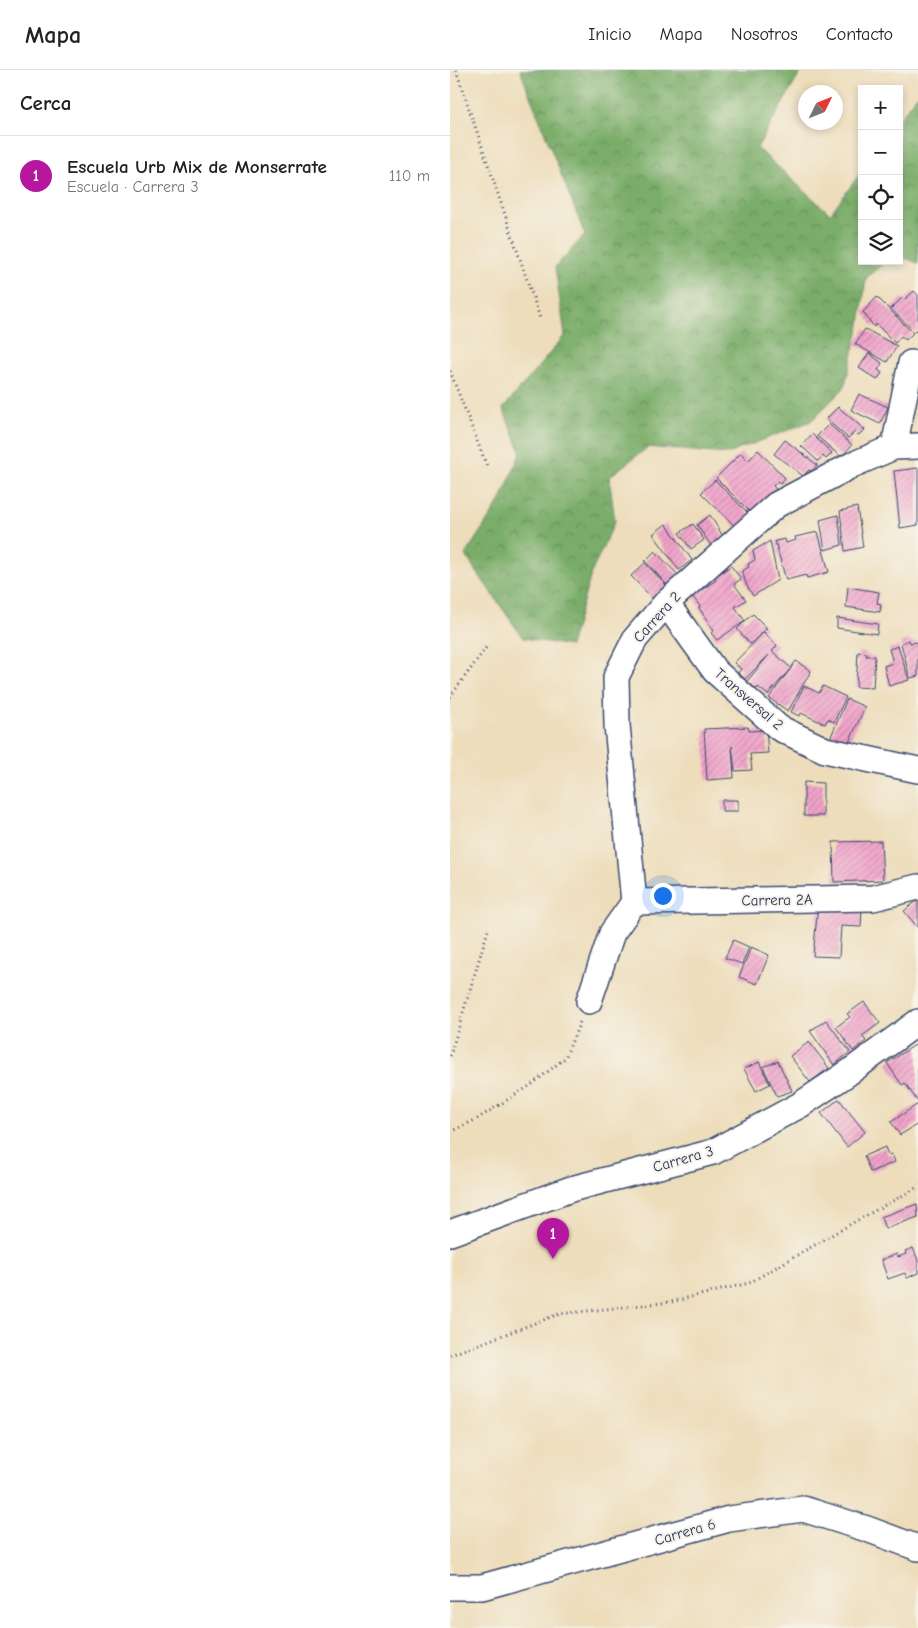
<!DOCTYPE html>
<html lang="es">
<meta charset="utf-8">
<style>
:root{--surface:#fff;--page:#f2f2f2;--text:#202124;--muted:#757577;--line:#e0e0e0;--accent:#b5179e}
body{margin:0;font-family:"Comic Neue",sans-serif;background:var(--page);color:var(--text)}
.controls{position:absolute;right:15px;top:15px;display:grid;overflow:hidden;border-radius:0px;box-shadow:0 2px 8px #0003}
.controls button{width:45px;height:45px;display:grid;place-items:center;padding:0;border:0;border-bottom:1px solid var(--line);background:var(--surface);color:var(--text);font:25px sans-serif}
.compass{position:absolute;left:348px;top:15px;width:45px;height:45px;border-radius:50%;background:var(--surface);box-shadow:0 2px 8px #0003;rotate:47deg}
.you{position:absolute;left:212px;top:825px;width:18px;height:18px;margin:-12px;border:4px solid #fff;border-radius:50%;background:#1a73e8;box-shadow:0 0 0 8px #1a73e833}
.badge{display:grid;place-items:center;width:32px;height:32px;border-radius:50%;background:var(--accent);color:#fff;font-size:16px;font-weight:700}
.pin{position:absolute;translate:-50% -41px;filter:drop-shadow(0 1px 2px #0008)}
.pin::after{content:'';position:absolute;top:26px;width:18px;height:15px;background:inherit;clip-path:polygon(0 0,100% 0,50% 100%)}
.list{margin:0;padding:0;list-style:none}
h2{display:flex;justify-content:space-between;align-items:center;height:65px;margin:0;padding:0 20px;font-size:21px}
h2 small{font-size:16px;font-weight:400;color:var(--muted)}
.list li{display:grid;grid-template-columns:32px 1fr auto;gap:15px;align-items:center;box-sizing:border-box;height:80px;padding:0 20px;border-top:1px solid var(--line)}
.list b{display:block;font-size:19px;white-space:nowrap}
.list p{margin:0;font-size:16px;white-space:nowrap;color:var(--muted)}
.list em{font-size:16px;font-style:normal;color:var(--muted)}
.icon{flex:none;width:28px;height:28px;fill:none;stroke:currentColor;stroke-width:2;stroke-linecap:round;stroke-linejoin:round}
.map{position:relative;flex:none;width:468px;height:1558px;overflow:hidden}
header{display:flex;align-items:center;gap:30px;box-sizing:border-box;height:70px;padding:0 25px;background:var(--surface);border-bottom:1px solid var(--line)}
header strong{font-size:24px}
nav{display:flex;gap:28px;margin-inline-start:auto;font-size:18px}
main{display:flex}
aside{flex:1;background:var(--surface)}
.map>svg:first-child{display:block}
.forest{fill:url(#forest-crowns);stroke:#4a6e64}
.building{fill:url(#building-hatch)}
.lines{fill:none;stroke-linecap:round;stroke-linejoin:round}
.minor-casing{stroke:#3a496c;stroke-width:28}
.path{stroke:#3a496c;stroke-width:3;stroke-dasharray:1 4;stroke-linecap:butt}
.minor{stroke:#fff;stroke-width:25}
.labels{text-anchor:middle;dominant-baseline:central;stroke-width:4;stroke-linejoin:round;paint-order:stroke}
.street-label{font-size:15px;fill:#1b2f5e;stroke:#f7f3e8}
</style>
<header>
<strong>Mapa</strong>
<nav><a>Inicio</a><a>Mapa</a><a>Nosotros</a><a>Contacto</a></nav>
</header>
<main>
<aside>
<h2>Cerca<small></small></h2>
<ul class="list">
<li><span class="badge">1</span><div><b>Escuela Urb Mix de Monserrate</b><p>Escuela · Carrera 3</p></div><em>110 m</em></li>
</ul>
</aside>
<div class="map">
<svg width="468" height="1558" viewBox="0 0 468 1558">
<defs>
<pattern id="forest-crowns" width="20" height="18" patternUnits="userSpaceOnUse" patternTransform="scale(1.25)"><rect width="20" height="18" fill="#7aad69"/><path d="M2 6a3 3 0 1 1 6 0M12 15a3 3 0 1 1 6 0" fill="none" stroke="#638d5a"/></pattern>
<pattern id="building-hatch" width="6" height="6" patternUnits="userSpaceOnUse" patternTransform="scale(1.25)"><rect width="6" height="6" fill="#f2a3ca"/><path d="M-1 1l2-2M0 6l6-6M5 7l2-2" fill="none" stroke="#c385a7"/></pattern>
</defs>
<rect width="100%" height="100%" fill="#f7f3e8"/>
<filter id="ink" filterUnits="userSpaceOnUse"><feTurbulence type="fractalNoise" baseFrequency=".02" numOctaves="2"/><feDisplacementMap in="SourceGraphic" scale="10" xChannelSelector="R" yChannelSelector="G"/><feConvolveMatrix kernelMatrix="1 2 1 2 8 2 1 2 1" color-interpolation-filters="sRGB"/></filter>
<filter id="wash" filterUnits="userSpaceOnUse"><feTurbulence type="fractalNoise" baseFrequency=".0096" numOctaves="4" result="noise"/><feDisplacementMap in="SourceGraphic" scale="20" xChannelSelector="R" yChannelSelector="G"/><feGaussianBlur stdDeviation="1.12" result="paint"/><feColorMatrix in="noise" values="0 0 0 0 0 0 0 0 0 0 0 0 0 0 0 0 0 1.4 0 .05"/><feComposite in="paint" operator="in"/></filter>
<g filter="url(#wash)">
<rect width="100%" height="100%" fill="#edddbb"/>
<path class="forest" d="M70 0H352L307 78 380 144 412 101V191H436L416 208 410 254 394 318 361 351 277 384 198 377 159 407 165 451 142 501 120 576 73 568 15 485 51 430 71 382 53 339 115 265 105 197 135 165Z
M467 25 468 26V193L449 186V50Z"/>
<g id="blocks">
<path class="building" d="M464 221 468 225V259L465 262 441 239 452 228 454 230Z
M427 227 463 263 456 270 451 266 445 273 426 254 424 257 413 242Z
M415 259 447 276 437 292 405 274Z
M419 283 432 293 428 300 432 303 427 310 409 298Z
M409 324 438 337 430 354 401 340Z
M388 337 415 360 408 365 405 362 398 368 376 349Z
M379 354 402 375 391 387 367 366Z
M362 364 382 383 376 389 373 386 368 391 351 376Z
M335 370 367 395 362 401 359 400 353 406 324 384Z
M308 380 335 408 330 414 328 411 323 416 326 419 301 443 266 408 291 383 298 391Z
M468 398V455L450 458 444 401Z
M265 410 300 445 287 458 251 423Z
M407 437 413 477 395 481 390 441Z
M260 445 274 468 262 477 247 455Z
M388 445 392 475 375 480 370 450Z
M216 454 242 490 229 500 203 464Z
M243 454 254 470 241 479 229 463Z
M368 462 379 502 357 508 356 505 336 510 325 471 335 469 336 473 346 470 345 467Z
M320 471 328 510 303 526 296 514 292 501 299 497 298 494 305 490 303 481Z
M205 481 229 506 218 516 195 491Z
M195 493 218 517 204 530 181 506Z
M281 496 291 509 284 514 296 530 285 537 295 551 303 544 317 558 300 574 287 559 295 551 267 570 261 563 264 561 249 538 250 536 242 526 266 510 264 507Z
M398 517 429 522 427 533 431 534 430 542 396 537Z
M387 548 428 554 427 564 387 558Z
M314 562 327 576 322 581 341 598 318 625 308 617 306 619 297 611 319 585 295 609 288 603 291 599 284 593Z
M459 570 460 573 467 572 468 576V606L460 608 451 573Z
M448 576 459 610 439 616 434 596 443 593 439 579Z
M408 582 417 583 416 586H425L423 618 406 617Z
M346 591 361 601 338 641 319 628Z
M354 616 369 623 373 616 396 627 384 652 378 649 375 654 351 643 349 646 341 642Z
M397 629 415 637 394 683 379 671Z
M298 657 299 661 316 660 318 683 300 684 302 700 285 701 282 676 284 708 257 710 254 659Z
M354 712 373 713V746H354Z
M272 730H288V741H272Z
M431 771 433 810 384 812 383 772Z
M468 830V858L454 841Z
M368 835 412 838 411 857 391 856 389 887 363 886Z
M283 870 299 877 292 894 275 888Z
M301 877 319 885 307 914 289 907Z
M414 932 430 953 412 966 416 971 403 981 386 957 400 947 397 944Z
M376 950 400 982 384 995 360 961Z
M359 972 379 998 360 1012 340 986Z
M465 975 468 979V1032L455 1013 452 1015 437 993Z
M328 991 342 1021 327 1026 313 997Z
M309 992 320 1014 306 1021 294 999Z
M389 1029 415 1062 397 1077 371 1043Z
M468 1034V1054L450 1065 441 1052Z
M435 1077 438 1085 442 1084 445 1092 420 1102 414 1086Z
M467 1134 468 1147 435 1159 431 1147Z
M463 1178 468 1190V1203L457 1208 455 1203 438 1209 431 1190 447 1184 448 1187 456 1184 455 1181Z"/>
</g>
</g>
<g filter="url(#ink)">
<use href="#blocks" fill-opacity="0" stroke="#3a496c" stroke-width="1"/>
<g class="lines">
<defs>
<path id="minor" d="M444 377 461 293
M216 533 265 601 329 658 375 680 468 700
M184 832 423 828 468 817
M139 931 162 863 184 832 167 655 166 607 185 569 216 533 326 435 402 395 444 377 468 376
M0 1163 121 1119 263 1082 350 1035 398 1003 468 952
M0 1517H32L279 1449 353 1439 417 1459 468 1478"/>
</defs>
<use href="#minor" class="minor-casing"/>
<path class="path" d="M6 0 91 251
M0 301 38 399
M0 627 38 575
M0 986 38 860
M0 1062 27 1049 81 1015 115 988 130 952
M0 1285 109 1244 221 1232 299 1213 406 1151 468 1117"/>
<use href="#minor" class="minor"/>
</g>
</g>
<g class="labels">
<g class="street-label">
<text transform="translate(207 547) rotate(-48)">Carrera 2</text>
<text transform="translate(299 629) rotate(41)">Transversal 2</text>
<text transform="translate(327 830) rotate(-1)">Carrera 2A</text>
<text transform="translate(233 1089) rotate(-16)">Carrera 3</text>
<text transform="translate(235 1462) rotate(-16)">Carrera 6</text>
</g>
</g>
</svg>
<div class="controls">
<button>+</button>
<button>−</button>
<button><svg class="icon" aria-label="locate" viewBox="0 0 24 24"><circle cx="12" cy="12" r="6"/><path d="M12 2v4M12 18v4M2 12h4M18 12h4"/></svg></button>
<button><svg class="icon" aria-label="layers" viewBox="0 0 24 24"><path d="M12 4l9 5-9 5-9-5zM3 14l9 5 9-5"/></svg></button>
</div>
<svg class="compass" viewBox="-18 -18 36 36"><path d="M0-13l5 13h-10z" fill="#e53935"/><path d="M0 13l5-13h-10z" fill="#757577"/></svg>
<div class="you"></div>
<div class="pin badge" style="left:103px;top:1189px">1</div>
</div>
</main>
